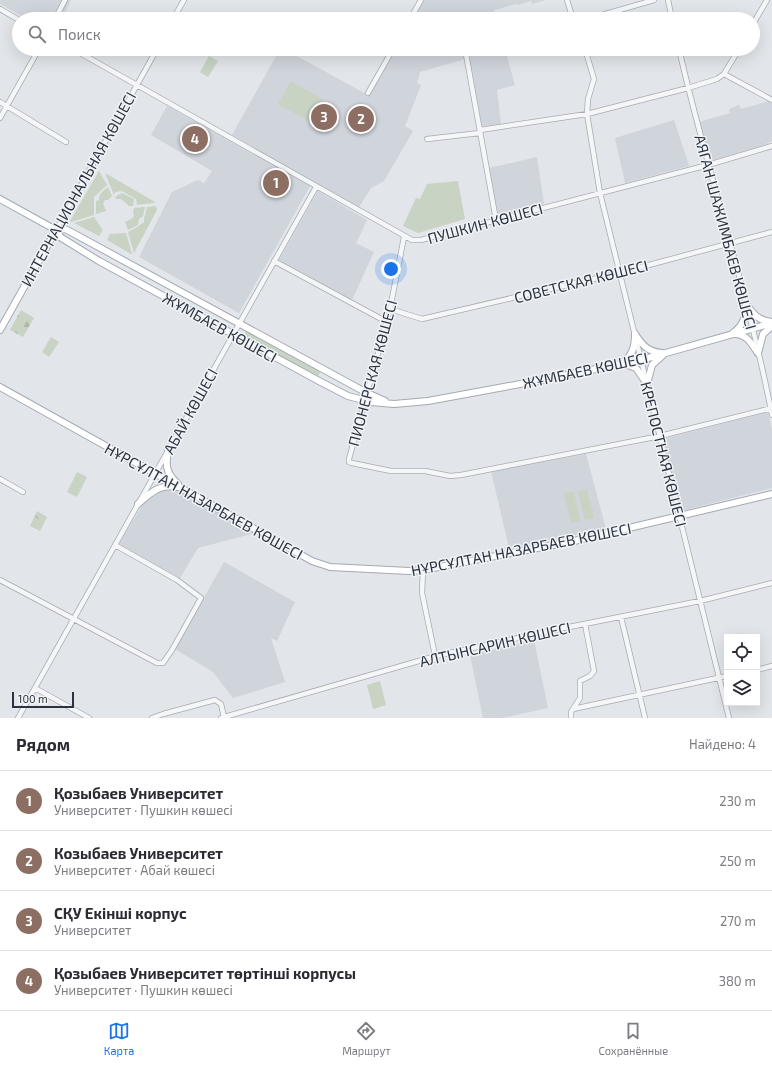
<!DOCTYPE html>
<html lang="ru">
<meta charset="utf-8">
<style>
:root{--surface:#fff;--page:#f2f2f3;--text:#2b2b33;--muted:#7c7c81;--line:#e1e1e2;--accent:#1a73e8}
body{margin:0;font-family:"Exo 2",sans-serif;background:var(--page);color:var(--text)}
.controls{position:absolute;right:12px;bottom:12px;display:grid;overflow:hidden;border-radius:0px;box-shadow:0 4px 16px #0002}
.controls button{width:36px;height:36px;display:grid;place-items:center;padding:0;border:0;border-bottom:1px solid var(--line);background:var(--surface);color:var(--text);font:20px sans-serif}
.scale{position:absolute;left:12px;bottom:10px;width:62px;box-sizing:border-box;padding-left:4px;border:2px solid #2b3340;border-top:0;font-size:11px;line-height:14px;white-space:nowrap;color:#2b3340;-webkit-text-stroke:3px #f1f4f7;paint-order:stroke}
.you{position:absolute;left:391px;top:269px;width:14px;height:14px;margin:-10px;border:3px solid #fff;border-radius:50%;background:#1a73e8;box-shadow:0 0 0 6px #1a73e833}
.badge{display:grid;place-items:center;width:26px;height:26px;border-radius:50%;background:var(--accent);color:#fff;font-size:13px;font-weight:700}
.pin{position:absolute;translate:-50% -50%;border:2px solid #fff;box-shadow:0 1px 4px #0006}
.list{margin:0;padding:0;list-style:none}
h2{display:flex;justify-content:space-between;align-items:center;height:52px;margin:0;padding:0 16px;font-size:17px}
h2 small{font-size:13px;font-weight:400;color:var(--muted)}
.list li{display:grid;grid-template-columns:26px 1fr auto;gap:12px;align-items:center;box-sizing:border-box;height:60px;padding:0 16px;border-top:1px solid var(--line)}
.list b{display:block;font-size:15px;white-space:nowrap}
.list p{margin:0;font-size:13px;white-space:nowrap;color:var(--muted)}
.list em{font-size:13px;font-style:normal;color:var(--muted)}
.icon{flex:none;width:22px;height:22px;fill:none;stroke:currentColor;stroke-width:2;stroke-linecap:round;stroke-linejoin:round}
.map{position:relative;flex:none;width:772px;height:718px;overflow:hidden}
.search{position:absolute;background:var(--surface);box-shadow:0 4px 16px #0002;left:12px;right:12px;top:12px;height:44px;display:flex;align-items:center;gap:10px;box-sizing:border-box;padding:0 14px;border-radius:22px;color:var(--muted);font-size:15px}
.sheet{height:292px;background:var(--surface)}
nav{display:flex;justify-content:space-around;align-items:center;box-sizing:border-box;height:56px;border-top:1px solid var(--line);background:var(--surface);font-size:11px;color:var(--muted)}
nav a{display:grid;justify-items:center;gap:2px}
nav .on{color:var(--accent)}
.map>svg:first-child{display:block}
.built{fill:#d0d4db}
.green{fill:#c8d3c3}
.forest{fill:url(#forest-firs)}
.park{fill:url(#park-crowns)}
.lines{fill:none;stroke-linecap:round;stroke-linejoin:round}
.minor-casing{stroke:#a7acb3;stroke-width:6}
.major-casing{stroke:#a2aab4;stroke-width:8}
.minor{stroke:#f4f6f8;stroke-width:4.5}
.major{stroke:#fff;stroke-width:6}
.labels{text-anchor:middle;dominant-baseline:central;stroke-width:3;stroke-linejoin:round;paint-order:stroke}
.street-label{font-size:15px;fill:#2b3340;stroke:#f1f4f7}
</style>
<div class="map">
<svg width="772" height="718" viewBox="0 0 772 718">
<defs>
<pattern id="forest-firs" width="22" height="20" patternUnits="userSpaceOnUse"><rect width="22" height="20" fill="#c8d3c3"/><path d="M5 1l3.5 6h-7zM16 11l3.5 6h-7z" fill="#acb6a9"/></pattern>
<pattern id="park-crowns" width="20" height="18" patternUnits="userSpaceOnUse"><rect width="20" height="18" fill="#c8d3c3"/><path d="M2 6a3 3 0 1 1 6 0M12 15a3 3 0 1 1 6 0" fill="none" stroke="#acb6a9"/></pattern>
</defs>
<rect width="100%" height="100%" fill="#e2e5e9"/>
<path class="built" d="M0 0H71L62 19H27L0 4Z
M423 0H546L532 4 531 1 518 5 517 4 494 10 496 19H412Z
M280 49H284L368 95 395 49H476L464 52 465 59 420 72 417 83 421 85 405 126 413 131 384 181 371 188 359 207 232 135Z
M495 49H505L515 85 497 90 501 124 482 126 469 56Z
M769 101 772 102V141L762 146 709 161 699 122 730 113 729 109 739 105 741 109Z
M167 106 310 186 239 313 139 257 172 192 198 180 204 183 212 171 151 135Z
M674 120 689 166 625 183 615 138Z
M537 157 544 204 497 216 489 168Z
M318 191 367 220 356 243 374 252 352 300 279 260Z
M768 412 772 430V488L681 511 664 439Z
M586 454 606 529 509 548 491 471Z
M172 488 255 533 198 548 180 578 119 544 147 497 160 489Z
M224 562 295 602 277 641 271 638 285 682 233 698 213 672 175 649Z
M534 640 548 708 502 718H483L470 655Z"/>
<path class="green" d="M209 56 218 61 208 77 200 72Z
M291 81 322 99 309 121 278 104Z
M99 171 107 185 94 197V215L71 222 70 221Z
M105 173 155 202 154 203 135 205 137 204 136 199 122 191 115 192 114 195Z
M458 181 465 219 418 233 403 226 416 198 420 199 427 184Z
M108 187 112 196 108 200H105L103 204 106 211 96 214V201L99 200C99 193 103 191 108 187Z
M122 193 134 199 133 206H129L121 199H116L115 197Z
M156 206 157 210 134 253 128 232C134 229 139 226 144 222V219L147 207Z
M145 207 143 216 139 219 138 225 128 230 125 222 133 218 134 215 133 213 134 208Z
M94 217 103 230 99 236 74 223Z
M126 233 132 254H131L107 240 110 234Z
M247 330 321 371 318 376 244 336Z
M51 337 59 342 49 357 42 352Z
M77 472 87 477 77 497 67 492Z
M587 489 594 518 585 520 578 491Z
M574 492 580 521 571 523 564 493Z
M380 681 386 705 373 709 367 685Z"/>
<path class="forest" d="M21 310 34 318 23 337 10 330Z"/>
<path class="park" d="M37 511 47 517 40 531 30 526Z"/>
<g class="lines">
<defs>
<path id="minor" d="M567 0 573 19
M668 0 672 19
M0 9 19 20
M55 19 65 0
M173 19 184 0
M410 19 421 0
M588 19 654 0
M753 24 767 0
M73 49 412 240H421L708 165 772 146
M484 49 466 54 496 220
M585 49 594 79 588 99 587 114 600 193 729 718
M679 49C707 172 748 291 772 415
M724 74 772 100
M368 93 393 49
M0 102 66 142
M0 118 39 49
M480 130 587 114 688 88 717 79 724 74 739 49
M427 139 480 133
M56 230 157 49
M404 237 390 309 349 459V462L352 463 391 471H425L450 476 461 475 660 436 772 408
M274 261 387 322
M390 309 422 319 619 273 772 232
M0 479 23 492
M423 570 422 593 436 660
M0 580 157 663H163L172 650 201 598 177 580 115 545
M621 617 645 718
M757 670 772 666
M35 688 89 718
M573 709 727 676
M18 718 316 187
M152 718 163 714 215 700 221 704 224 717
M221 718 436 656 559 629 700 601 772 583
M571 718V712L580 698V681L590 676 594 671 585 624"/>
<path id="major" d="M0 199 56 230 60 237 99 261 319 381 348 396 371 402 394 404 428 401 531 382 641 360 772 323
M56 230 65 229 71 232 367 393 385 401
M746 304C753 314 759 321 772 322
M0 330 56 230
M733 333C744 325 746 316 746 304
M635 334C642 345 648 352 662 353
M736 334C748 335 752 345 758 353
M758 353 763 334 772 326
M623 362C633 355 635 346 635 334
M625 364 636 368 647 384
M647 384 652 365 663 355
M0 387 312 561 330 567 409 571 423 570 574 541 772 494
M169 448C165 464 165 472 178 484
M138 504C149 494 160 483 176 487"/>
</defs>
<use href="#minor" class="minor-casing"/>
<use href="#major" class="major-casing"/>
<use href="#minor" class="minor"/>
<use href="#major" class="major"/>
</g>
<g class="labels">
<g class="street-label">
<text transform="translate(78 189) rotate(-61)">ИНТЕРНАЦИОНАЛЬНАЯ КӨШЕСІ</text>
<text transform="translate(485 223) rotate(-15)">ПУШКИН КӨШЕСІ</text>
<text transform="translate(726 232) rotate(75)">АЯГАН ШАЖИМБАЕВ КӨШЕСІ</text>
<text transform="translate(581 281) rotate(-14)">СОВЕТСКАЯ КӨШЕСІ</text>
<text transform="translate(220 327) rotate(29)">ЖҰМБАЕВ КӨШЕСІ</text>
<text transform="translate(585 370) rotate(-12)">ЖҰМБАЕВ КӨШЕСІ</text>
<text transform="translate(372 373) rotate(-75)">ПИОНЕРСКАЯ КӨШЕСІ</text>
<text transform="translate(190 411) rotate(-61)">АБАЙ КӨШЕСІ</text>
<text transform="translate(664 454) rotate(76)">КРЕПОСТНАЯ КӨШЕСІ</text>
<text transform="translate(204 501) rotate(29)">НҰРСҰЛТАН НАЗАРБАЕВ КӨШЕСІ</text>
<text transform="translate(521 549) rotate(-11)">НҰРСҰЛТАН НАЗАРБАЕВ КӨШЕСІ</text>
<text transform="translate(495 644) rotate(-13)">АЛТЫНСАРИН КӨШЕСІ</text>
</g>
</g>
</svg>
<div class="controls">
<button><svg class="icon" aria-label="locate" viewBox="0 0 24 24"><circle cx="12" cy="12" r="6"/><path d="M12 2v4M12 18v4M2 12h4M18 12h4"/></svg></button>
<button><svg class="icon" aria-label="layers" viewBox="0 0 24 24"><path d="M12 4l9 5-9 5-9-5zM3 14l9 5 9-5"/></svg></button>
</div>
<div class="scale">100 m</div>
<div class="you"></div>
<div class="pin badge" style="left:276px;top:183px;background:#8d6e63">1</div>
<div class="pin badge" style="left:361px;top:119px;background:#8d6e63">2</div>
<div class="pin badge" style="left:324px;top:117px;background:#8d6e63">3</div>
<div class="pin badge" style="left:195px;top:139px;background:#8d6e63">4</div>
<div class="search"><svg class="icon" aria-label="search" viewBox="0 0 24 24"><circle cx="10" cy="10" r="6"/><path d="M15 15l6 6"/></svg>Поиск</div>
</div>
<section class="sheet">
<h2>Рядом<small>Найдено: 4</small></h2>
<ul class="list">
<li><span class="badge" style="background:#8d6e63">1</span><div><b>Қозыбаев Университет</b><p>Университет · Пушкин көшесі</p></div><em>230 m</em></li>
<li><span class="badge" style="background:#8d6e63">2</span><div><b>Козыбаев Университет</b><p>Университет · Абай көшесі</p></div><em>250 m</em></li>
<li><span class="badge" style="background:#8d6e63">3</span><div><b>СҚУ Екінші корпус</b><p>Университет</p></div><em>270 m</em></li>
<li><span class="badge" style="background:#8d6e63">4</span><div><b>Қозыбаев Университет төртінші корпусы</b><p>Университет · Пушкин көшесі</p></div><em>380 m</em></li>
</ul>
</section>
<nav>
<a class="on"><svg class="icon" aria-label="map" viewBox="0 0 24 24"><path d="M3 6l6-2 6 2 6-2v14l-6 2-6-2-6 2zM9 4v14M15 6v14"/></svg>Карта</a>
<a><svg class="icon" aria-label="directions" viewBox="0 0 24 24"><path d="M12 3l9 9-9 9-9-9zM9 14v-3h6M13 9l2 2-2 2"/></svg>Маршрут</a>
<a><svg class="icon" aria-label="saved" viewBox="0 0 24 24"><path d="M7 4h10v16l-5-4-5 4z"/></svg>Сохранённые</a>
</nav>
